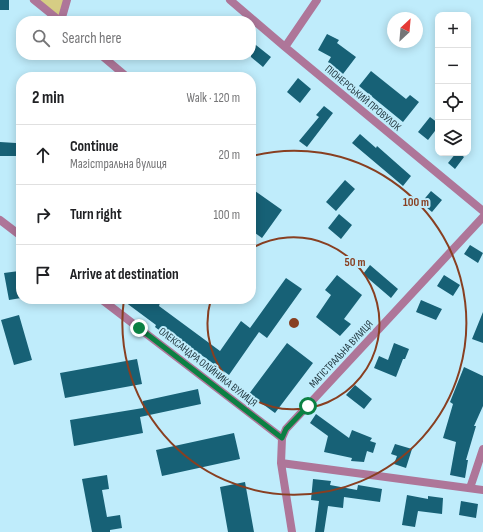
<!DOCTYPE html>
<meta charset="utf-8">
<style>
:root{--surface:#fff;--page:#f2f2f2;--text:#202124;--muted:#757577;--line:#e0e0e0}
body{margin:0;font-family:"Sofia Sans Condensed",sans-serif;background:var(--page);color:var(--text)}
.controls{position:absolute;right:12px;top:12px;display:grid;overflow:hidden;border-radius:8px;box-shadow:0 2px 10px #0003}
.controls button{width:36px;height:36px;display:grid;place-items:center;padding:0;border:0;border-bottom:1px solid var(--line);background:var(--surface);color:var(--text);font:20px sans-serif}
.compass{position:absolute;left:387px;top:12px;width:36px;height:36px;border-radius:50%;background:var(--surface);box-shadow:0 2px 10px #0003;rotate:26deg}
.stop{position:absolute;width:12px;height:12px;margin:-9px;border:3px solid #0b8043;border-radius:50%;background:#fff}
.stop.end{background:#0b8043;border-color:#fff;box-shadow:0 1px 4px #0008}
.list{margin:0;padding:0;list-style:none}
h2{display:flex;justify-content:space-between;align-items:center;height:52px;margin:0;padding:0 16px;font-size:17px}
h2 small{font-size:13px;font-weight:400;color:var(--muted)}
.list li{display:grid;grid-template-columns:26px 1fr auto;gap:12px;align-items:center;box-sizing:border-box;height:60px;padding:0 16px;border-top:1px solid var(--line)}
.list b{display:block;font-size:15px;white-space:nowrap}
.list p{margin:0;font-size:13px;white-space:nowrap;color:var(--muted)}
.list em{font-size:13px;font-style:normal;color:var(--muted)}
.icon{flex:none;width:22px;height:22px;fill:none;stroke:currentColor;stroke-width:2;stroke-linecap:round;stroke-linejoin:round}
.map{position:relative;flex:none;width:483px;height:532px;overflow:hidden}
.search{position:absolute;background:var(--surface);box-shadow:0 2px 10px #0003;left:16px;top:16px;width:240px;height:44px;display:flex;align-items:center;gap:10px;box-sizing:border-box;padding:0 14px;border-radius:16px;color:var(--muted);font-size:15px}
.panel{position:absolute;background:var(--surface);box-shadow:0 2px 10px #0003;left:16px;top:72px;width:240px;height:232px;border-radius:16px}
.map>svg:first-child{display:block}
.green{fill:#d6cd84}
.building{fill:#176176}
.lines{fill:none;stroke-linecap:round;stroke-linejoin:round}
.minor{stroke:#ae7699;stroke-width:8}
.route{stroke:#0b8043;stroke-width:5}
.ring{fill:none;stroke:#883f21;stroke-width:2}
.labels{text-anchor:middle;dominant-baseline:central;stroke-width:4;stroke-linejoin:round;paint-order:stroke}
.street-label{font-size:11px;fill:#253b43;stroke:#bfecfb}
.centre{fill:#883f21;stroke:#bfecfb;stroke-width:2}
.ring-label{font-size:12px;text-anchor:middle;font-weight:bold;fill:#883f21;stroke:#bfecfb;stroke-width:4;stroke-linejoin:round;paint-order:stroke}
</style>
<div class="map">
<svg width="483" height="532" viewBox="0 0 483 532">
<rect width="100%" height="100%" fill="#bfecfb"/>
<path class="green" d="M34 0H67L61 21Z"/>
<path class="building" d="M0 0H9V10H0Z
M327 34 339 40 337 43 356 57 343 74 328 62 331 57 318 50Z
M251 41 271 57 263 67 251 57Z
M371 71 406 99 410 95 419 102 403 122 359 86Z
M298 78 311 89 300 103 287 92Z
M324 106 333 113 307 147 299 141 319 117 316 115Z
M430 117 438 123V127L428 140 418 132Z
M360 134 376 148 377 146 411 176 403 186 352 143Z
M0 142 16 143V156H0Z
M456 153H459L464 157 455 169 448 163Z
M345 180 355 189 336 211 326 202Z
M251 188 282 210 262 238 251 230Z
M431 191 442 200 432 212 421 203Z
M339 214 352 225 341 239 328 228Z
M470 245 483 253 478 263 464 254Z
M370 265 398 289 391 298 363 274Z
M19 271 21 286V298L9 300 4 273Z
M337 275 362 295 344 319 351 324 340 336 316 317 331 295 325 290Z
M444 275 460 285 453 296 437 286Z
M286 278 302 289 267 338 259 332 229 375 200 354 196 359 155 327 156 325 121 299H154L160 303 159 306 220 351 241 321 250 328Z
M421 300 442 309 436 320 416 312Z
M483 312V343L472 339Z
M19 315 32 360 14 365 1 320Z
M287 343 313 363 275 413 249 394Z
M394 343 409 349 405 359H403L396 377 374 368 379 356 388 360Z
M137 359 142 384 65 398 60 373Z
M464 367 483 376V406L474 426H476L466 460H468L465 478 450 475 456 442 443 438 453 404 450 402Z
M355 385 372 399 364 409 346 395Z
M198 389 201 404 140 417 143 433 74 446 70 420 143 408V401Z
M316 414 349 438 352 430 372 438 370 441 376 443 373 453 367 451 364 462 351 461 352 458 324 452 328 436 310 423Z
M234 433 240 459 162 476 156 450Z
M395 444 412 449 406 468 394 464 397 456 391 454Z
M107 475 109 489 102 490 107 517 120 515 122 528 110 530V532H92L82 479Z
M313 479 331 481 330 485 357 490 358 485 382 489 380 502 344 497 343 508 328 506 324 532H315L319 501 311 500Z
M245 482 254 532H228L220 487Z
M407 495 428 499V496L443 498 442 514 418 511 415 527 402 525Z
M461 501 478 504 476 518 459 515Z"/>
<g class="lines">
<path class="minor" d="M34 0 60 21
M230 0 285 47 483 211
M61 21 67 0
M285 47 317 0
M101 55 127 77
M0 220 21 236
M101 299 282 438
M281 463 483 490
M470 488 483 449
M292 532 281 463 282 438 286 429 483 217"/>
</g>
<g class="lines">
<path class="route" d="M139 328 282 438 286 429 308 406"/>
</g>
<g class="ring">
<path d="M252 248A86 86 0 1 1 211 299"/>
<path d="M252 156A172 172 0 1 1 124 299"/>
</g>
<g class="labels">
<g class="street-label">
<text transform="translate(363 98) rotate(40)">ПІОНЕРСЬКИЙ ПРОВУЛОК</text>
<text transform="translate(341 354) rotate(-47)">МАГІСТРАЛЬНА ВУЛИЦЯ</text>
<text transform="translate(208 367) rotate(38)">ОЛЕКСАНДРА ОЛІЙНИКА ВУЛИЦЯ</text>
</g>
</g>
<circle cx="294" cy="323" r="6" class="centre"/>
<g class="ring-label">
<text x="416" y="206">100 m</text>
<text x="355" y="266">50 m</text>
</g>
</svg>
<div class="controls">
<button>+</button>
<button>−</button>
<button><svg class="icon" aria-label="locate" viewBox="0 0 24 24"><circle cx="12" cy="12" r="6"/><path d="M12 2v4M12 18v4M2 12h4M18 12h4"/></svg></button>
<button><svg class="icon" aria-label="layers" viewBox="0 0 24 24"><path d="M12 4l9 5-9 5-9-5zM3 14l9 5 9-5"/></svg></button>
</div>
<svg class="compass" viewBox="-18 -18 36 36"><path d="M0-13l5 13h-10z" fill="#e53935"/><path d="M0 13l5-13h-10z" fill="#757577"/></svg>
<div class="stop" style="left:308px;top:406px"></div>
<div class="stop end" style="left:139px;top:328px"></div>
<div class="search"><svg class="icon" aria-label="search" viewBox="0 0 24 24"><circle cx="10" cy="10" r="6"/><path d="M15 15l6 6"/></svg>Search here</div>
<section class="panel">
<h2>2 min<small>Walk · 120 m</small></h2>
<ul class="list">
<li><svg class="icon" aria-label="ahead" viewBox="0 0 24 24"><path d="M12 20V5M6 11l6-6 6 6"/></svg><div><b>Continue</b><p>Магістральна вулиця</p></div><em>20 m</em></li>
<li><svg class="icon" aria-label="right" viewBox="0 0 24 24"><path d="M7 20v-9h11M14 6l5 5-5 5"/></svg><div><b>Turn right</b></div><em>100 m</em></li>
<li><svg class="icon" aria-label="arrive" viewBox="0 0 24 24"><path d="M6 21V4h12l-3 4 3 4H6"/></svg><div><b>Arrive at destination</b></div></li>
</ul>
</section>
</div>
